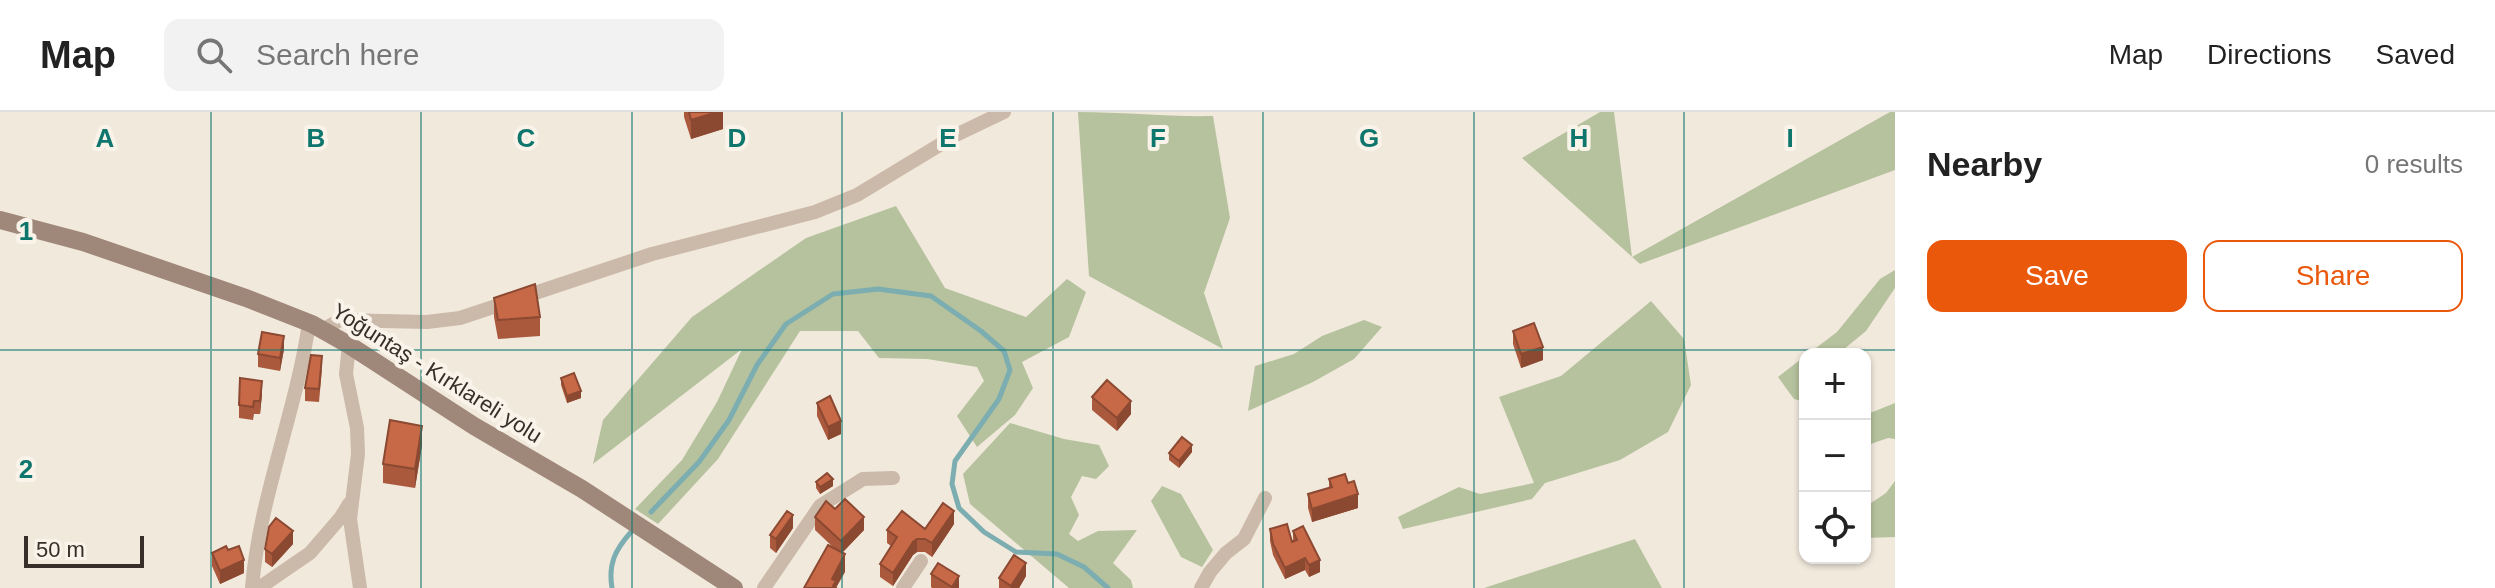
<!DOCTYPE html>
<meta charset="utf-8">
<style>
:root{--surface:#fff;--page:#f2f2f2;--text:#222;--muted:#767676;--line:#e0e0e0;--accent:#ea580c}
body{margin:0;font-family:Helvetica,sans-serif;background:var(--page);color:var(--text)}
.controls{position:absolute;right:24px;bottom:24px;display:grid;overflow:hidden;border-radius:16px;box-shadow:0 2px 6px #0004}
.controls button{width:72px;height:72px;display:grid;place-items:center;padding:0;border:0;border-bottom:2px solid var(--line);background:var(--surface);color:var(--text);font:40px sans-serif}
.scale{position:absolute;left:24px;bottom:20px;width:120px;box-sizing:border-box;padding-left:8px;border:4px solid #382e29;border-top:0;font-size:22px;line-height:28px;white-space:nowrap;color:#382e29;-webkit-text-stroke:6px #faf3ea;paint-order:stroke}
.list{margin:0;padding:0;list-style:none}
h2{display:flex;justify-content:space-between;align-items:center;height:104px;margin:0;padding:0 32px;font-size:34px}
h2 small{font-size:26px;font-weight:400;color:var(--muted)}
.actions{display:flex;gap:16px;padding:24px 32px}
.actions a{flex:1;padding:18px 0;border:2px solid var(--accent);border-radius:16px;text-align:center;font-size:28px;color:var(--accent)}
.actions .main{background:var(--accent);color:#fff}
.icon{flex:none;width:44px;height:44px;fill:none;stroke:currentColor;stroke-width:2;stroke-linecap:round;stroke-linejoin:round}
.map{position:relative;flex:none;width:1895px;height:476px;overflow:hidden}
header{display:flex;align-items:center;gap:48px;box-sizing:border-box;height:112px;padding:0 40px;background:var(--surface);border-bottom:2px solid var(--line)}
header strong{font-size:38px}
nav{display:flex;gap:44px;margin-inline-start:auto;font-size:28px}
.search{width:560px;height:72px;background:var(--page);display:flex;align-items:center;gap:20px;box-sizing:border-box;padding:0 28px;border-radius:16px;color:var(--muted);font-size:30px}
main{display:flex}
aside{flex:1;background:var(--surface)}
.map>svg:first-child{display:block}
.green{fill:#b5c29d}
.lines{fill:none;stroke-linecap:round;stroke-linejoin:round}
.stream{stroke:#7cadb0;stroke-width:5}
.street{stroke:#cbb9a9;stroke-width:14}
.secondary{stroke:#9f887a;stroke-width:18}
.wall{fill:#ab593d}
.shaded-wall{fill:#8b4932}
.building{fill:#c76847;stroke:#8b4932;stroke-width:2}
.grid{fill:none;stroke:#0f766e;stroke-width:2;stroke-opacity:0.55}
.labels{text-anchor:middle;dominant-baseline:central;stroke-width:8;stroke-linejoin:round;paint-order:stroke}
.street-label{font-size:22px;fill:#382e29;stroke:#faf3ea}
.grid-label{font-size:26px;text-anchor:middle;font-weight:bold;fill:#0f766e;stroke:#faf3ea;stroke-width:8;stroke-linejoin:round;paint-order:stroke}
</style>
<header>
<strong>Map</strong>
<div class="search"><svg class="icon" aria-label="search" viewBox="0 0 24 24"><circle cx="10" cy="10" r="6"/><path d="M15 15l6 6"/></svg>Search here</div>
<nav><a>Map</a><a>Directions</a><a>Saved</a></nav>
</header>
<main>
<div class="map">
<svg width="1895" height="476" viewBox="0 0 1895 476">
<rect width="100%" height="100%" fill="#f2e9dd"/>
<path class="green" d="M1078 0C1123 0 1168 5 1213 4L1230 106 1204 181 1223 237 1089 164Z
M1600 0H1614L1632 145 1890 0H1895V58L1640 152 1522 46Z
M896 94 945 176 1026 205 1067 167 1086 180 1069 225 1022 250 1033 276 1015 303 977 335 957 304 984 269 977 255 927 247 879 246 858 219H800L718 347 658 412 635 397 682 348 717 290 742 237 593 352 603 308 692 205 806 126Z
M1895 158V176L1866 219 1838 242H1808L1837 220 1880 167Z
M1651 189 1684 227 1691 273 1668 320 1620 348 1545 371 1532 387 1403 417 1398 405 1459 375 1480 382 1534 371 1499 285 1561 264Z
M1364 208 1382 215 1354 247 1313 270 1248 299 1255 254 1294 242 1322 224Z
M1805 244V290L1794 287 1778 265Z
M1895 291V327L1888 326 1865 334V303Z
M1010 311 1064 327 1099 333 1109 354 1096 367 1082 364 1071 385 1079 403 1069 422 1078 429 1098 419 1137 418 1113 451 1131 468 1133 476H1069L970 392 963 362Z
M1895 369V425L1865 426V395L1886 381Z
M1162 374 1181 382 1213 438 1202 455 1181 445 1151 389Z
M1635 427 1662 476H1484Z"/>
<g class="lines">
<path class="stream" d="M651 400 699 350 729 308 757 253 786 212 833 182 878 177 931 184 981 219 1004 239 1010 258 999 287 955 349 952 372 959 396 984 420 1016 440 1057 442 1084 455 1108 476
M612 476C608 452 615 438 631 420"/>
<path class="street" d="M322 218 340 208 427 210 460 206 652 142 815 100 857 83 956 23 1004 0
M349 233 346 262 357 316 358 342 350 407 360 476
M252 476C259 386 296 301 309 211
M259 476 310 441 341 405 349 392
M764 476 820 394 863 367 893 366
M903 476 921 449
M1201 476 1210 460 1226 441 1244 427 1265 386"/>
<path class="secondary" d="M0 108 83 130 246 186 312 212 349 233 474 314 582 377 734 476"/>
</g>
<path class="wall" d="M684 0H723V17L691 27 684 5Z
M494 186 540 205V224L498 227 494 205Z
M1513 219 1543 248 1521 256 1513 232Z
M284 237 280 259 258 255V242Z
M322 257 319 290 305 289V276Z
M561 266 581 286 567 291 561 273Z
M262 282 260 302H254L253 308 239 306V293Z
M1092 285 1131 302 1117 319 1092 298Z
M817 291 841 322 828 328 817 304Z
M422 333 415 376 383 371V352Z
M1192 340 1179 356 1169 348V341Z
M1329 367 1348 371 1358 396 1312 410 1308 396V382L1329 376Z
M816 370 833 374 820 382 816 376Z
M835 397 864 418 842 441 845 460 835 437 815 418V405Z
M954 412 932 445 925 440H917L913 443 893 474 880 465V452L891 434 887 431V418L925 417Z
M793 416 776 441 770 436V423Z
M1270 417 1292 430H1293V419L1320 460 1309 465 1305 458 1285 467 1273 443 1270 429Z
M293 432 272 455 265 450V437Z
M228 438 244 461 220 472 212 454V441Z
M931 462 959 476H932L931 475Z
M1026 464 1019 476H999V466Z"/>
<path class="shaded-wall" d="M717 0H723V17L691 27V8Z
M284 224V237L280 259V246Z
M1543 235V248L1521 256V242Z
M262 269V282L260 302V289Z
M581 279V286L567 291V284Z
M1131 289V302L1117 319V306Z
M841 309V322L828 328V315Z
M422 314V333L415 376V357Z
M1192 333V340L1179 356V349Z
M833 367V374L820 382V375Z
M1358 382V396L1312 410V397Z
M954 399V412L932 445V431Z
M793 403V416L776 441V427Z
M864 405V418L841 442V429Z
M293 419V432L272 455V442Z
M917 427V440L913 443 893 474V461L913 430Z
M845 442V460L836 476H832V467Z
M1305 446V458L1285 467V456Z
M244 448V461L220 472V459Z
M1320 448V460L1309 465V453Z
M1026 451V464L1019 476H1011V474Z
M959 464V476H952V475Z"/>
<path class="building" d="M689 0H717L691 8Z
M535 172 540 205 498 208 494 186Z
M1534 211 1543 235 1521 242 1513 219Z
M262 220 284 224 280 246 258 242Z
M311 243 322 244 319 277 305 276Z
M574 261 581 279 567 284 561 266Z
M240 266 262 269 260 289H254L253 295 239 293Z
M1107 268 1131 289 1117 306 1092 285Z
M830 284 841 309 828 315 817 291Z
M390 308 422 314 415 357 383 352Z
M1182 325 1192 333 1179 349 1169 341Z
M827 361 833 367 820 375 816 370Z
M1345 362 1348 371 1354 369 1358 382 1312 397 1308 382 1332 375 1329 367Z
M845 387 864 405 841 429 815 405 826 389 835 397Z
M943 391 954 399 932 431 925 427H917L913 430 893 461 880 452 897 425 887 418 902 399 925 417Z
M787 399 793 403 776 427 770 423Z
M276 406 293 419 272 442 265 437 269 415Z
M1287 412 1292 430 1297 428 1293 419 1303 414 1320 448 1309 453 1305 446 1285 456 1273 432 1270 417Z
M828 433 845 442 832 467 836 469 833 474 836 476H804Z
M226 434 228 438 239 434 244 448 220 459 212 441Z
M1014 443 1026 451 1011 474 999 466Z
M938 451 959 464 952 475 931 462Z"/>
<path class="grid" d="M211 0V476M421 0V476M632 0V476M842 0V476M1053 0V476M1263 0V476M1474 0V476M1684 0V476M0 238H1895"/>
<g class="labels">
<g class="street-label">
<text transform="translate(437 261) rotate(32)">Yoğuntaş - Kırklareli yolu</text>
</g>
</g>
<g class="grid-label">
<text x="105" y="35">A</text>
<text x="316" y="35">B</text>
<text x="526" y="35">C</text>
<text x="737" y="35">D</text>
<text x="948" y="35">E</text>
<text x="1158" y="35">F</text>
<text x="1369" y="35">G</text>
<text x="1579" y="35">H</text>
<text x="1790" y="35">I</text>
<text x="26" y="128">1</text>
<text x="26" y="366">2</text>
</g>
</svg>
<div class="controls">
<button>+</button>
<button>−</button>
<button><svg class="icon" aria-label="locate" viewBox="0 0 24 24"><circle cx="12" cy="12" r="6"/><path d="M12 2v4M12 18v4M2 12h4M18 12h4"/></svg></button>
</div>
<div class="scale">50 m</div>
</div>
<aside>
<h2>Nearby<small>0 results</small></h2>
<ul class="list">
</ul>
<div class="actions"><a class="main">Save</a><a>Share</a></div>
</aside>
</main>
